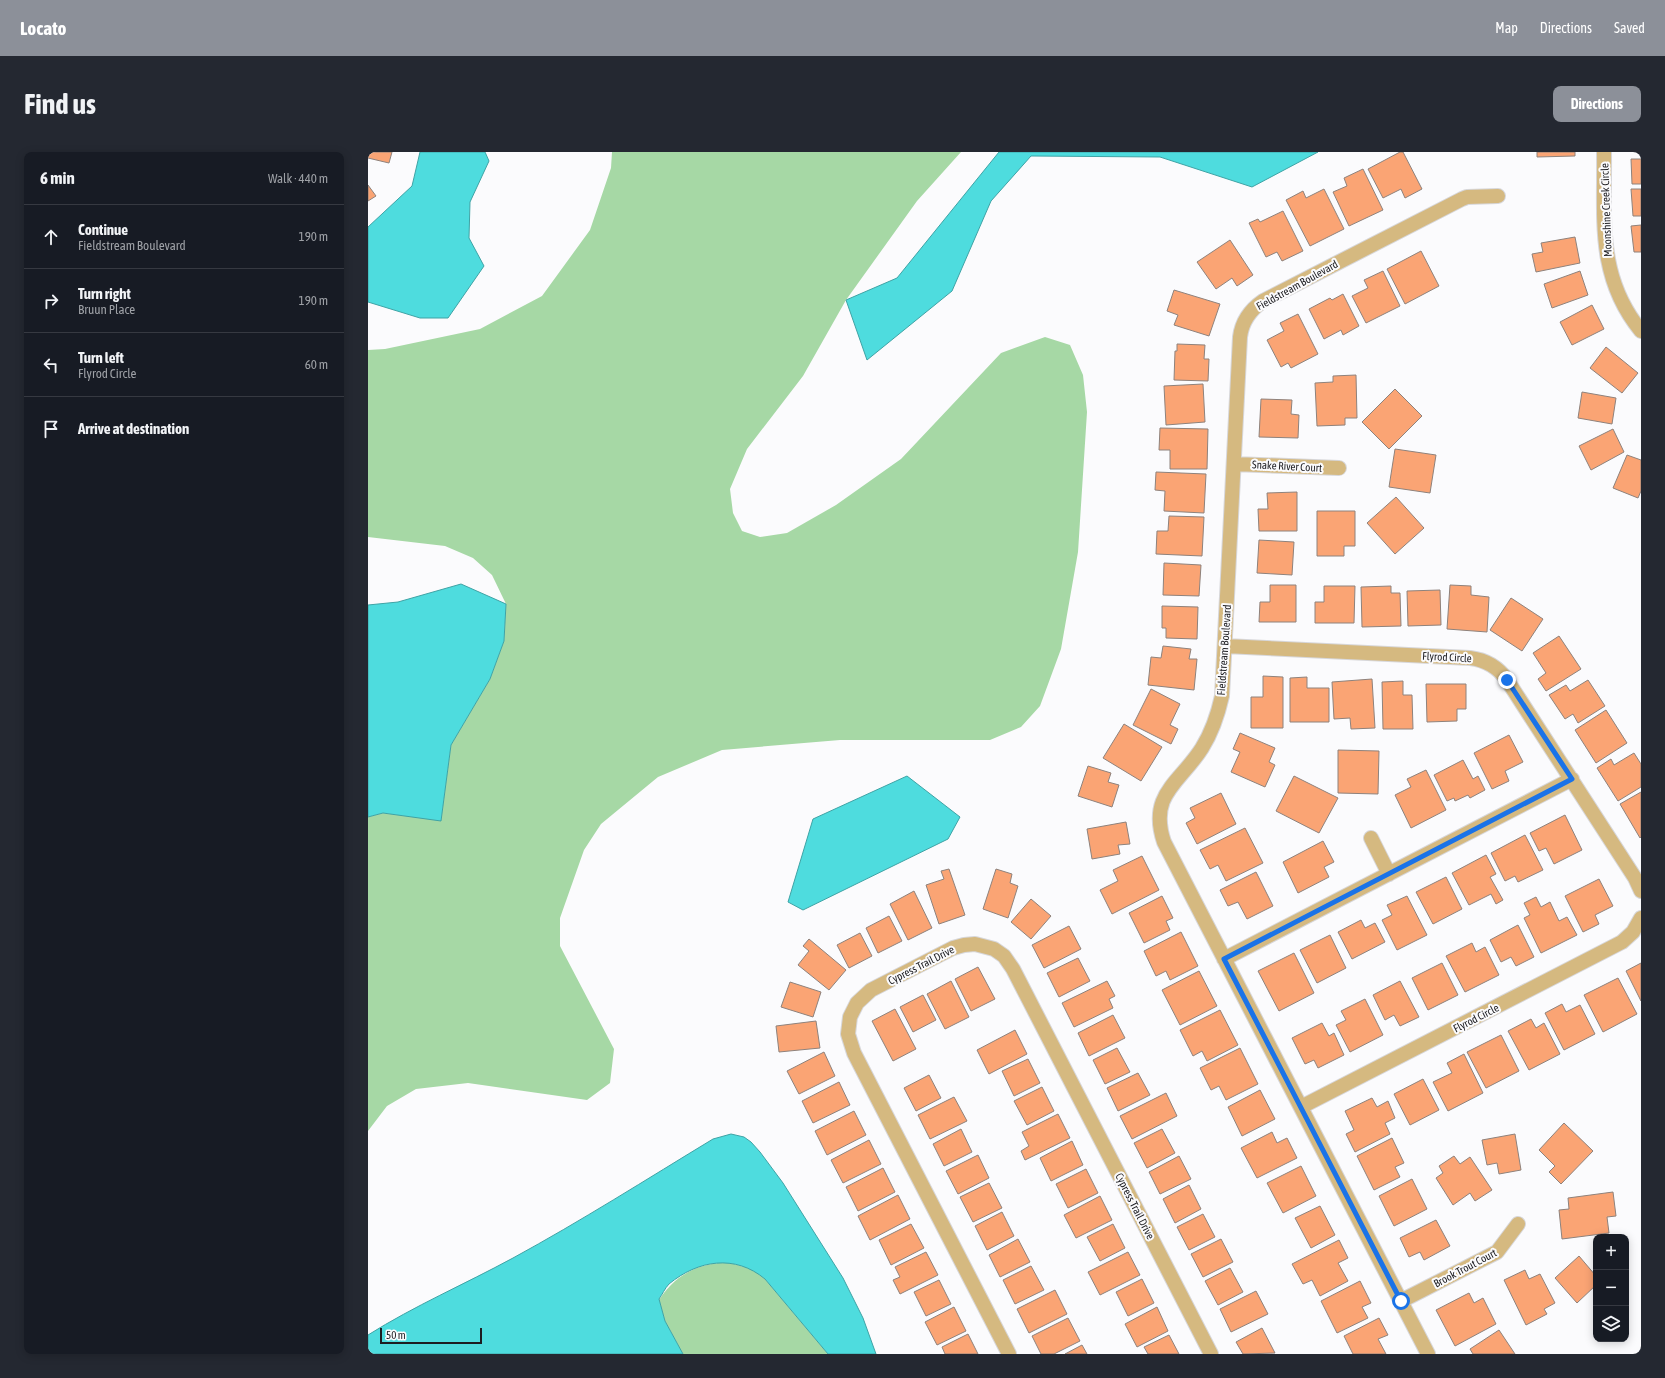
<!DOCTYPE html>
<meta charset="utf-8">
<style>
:root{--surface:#171b24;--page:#242831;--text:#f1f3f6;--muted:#9ea1a6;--line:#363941;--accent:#8c9099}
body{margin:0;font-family:"Asap Condensed",sans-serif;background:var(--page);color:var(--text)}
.controls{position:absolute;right:12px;bottom:12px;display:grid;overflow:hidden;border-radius:8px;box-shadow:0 2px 10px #0003}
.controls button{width:36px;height:36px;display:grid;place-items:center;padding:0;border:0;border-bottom:1px solid var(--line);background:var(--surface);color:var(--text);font:20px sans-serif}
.scale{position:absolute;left:12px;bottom:10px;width:102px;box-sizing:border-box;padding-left:4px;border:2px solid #1d1d21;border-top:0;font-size:11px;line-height:14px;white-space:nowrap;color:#1d1d21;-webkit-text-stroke:3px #fbfbfd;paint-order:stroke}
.stop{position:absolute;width:12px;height:12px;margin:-9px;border:3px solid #1a73e8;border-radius:50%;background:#fff}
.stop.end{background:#1a73e8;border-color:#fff;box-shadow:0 1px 4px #0008}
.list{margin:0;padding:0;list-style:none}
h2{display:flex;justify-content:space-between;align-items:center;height:52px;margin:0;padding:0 16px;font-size:17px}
h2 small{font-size:13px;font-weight:400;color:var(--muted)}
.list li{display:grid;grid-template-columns:26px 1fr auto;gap:12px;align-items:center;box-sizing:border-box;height:64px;padding:0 16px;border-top:1px solid var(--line)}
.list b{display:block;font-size:15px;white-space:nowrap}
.list p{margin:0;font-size:13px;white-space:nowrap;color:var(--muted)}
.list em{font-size:13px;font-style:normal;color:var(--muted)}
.icon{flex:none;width:22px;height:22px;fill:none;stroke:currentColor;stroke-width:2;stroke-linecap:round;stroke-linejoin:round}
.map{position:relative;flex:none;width:1273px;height:1202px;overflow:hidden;border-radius:8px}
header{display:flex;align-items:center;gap:24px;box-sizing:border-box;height:56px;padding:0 20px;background:var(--accent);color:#fff}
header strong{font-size:19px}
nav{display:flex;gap:22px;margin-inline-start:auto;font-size:14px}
.intro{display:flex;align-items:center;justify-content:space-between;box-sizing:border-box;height:96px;padding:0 24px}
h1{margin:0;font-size:28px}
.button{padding:10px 18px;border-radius:8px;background:var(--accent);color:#fff;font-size:14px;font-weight:700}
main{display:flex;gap:24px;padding:0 24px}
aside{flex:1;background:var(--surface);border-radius:8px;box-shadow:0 2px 10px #0003}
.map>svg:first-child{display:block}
.green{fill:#a6d8a5}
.water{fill:#4edcde;stroke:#3fa3a5}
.building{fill:#faa474;stroke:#8e827c}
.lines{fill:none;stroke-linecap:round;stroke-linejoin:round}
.street-casing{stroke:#d7d7da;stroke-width:16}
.street{stroke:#d5b980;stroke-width:14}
.route{stroke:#1a73e8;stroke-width:5}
.labels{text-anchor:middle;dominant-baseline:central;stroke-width:4;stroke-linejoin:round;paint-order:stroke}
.street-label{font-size:11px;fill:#1d1d21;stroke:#fbfbfd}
</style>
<header>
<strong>Locato</strong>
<nav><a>Map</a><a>Directions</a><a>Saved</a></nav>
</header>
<div class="intro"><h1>Find us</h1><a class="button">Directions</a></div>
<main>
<aside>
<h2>6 min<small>Walk · 440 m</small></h2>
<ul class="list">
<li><svg class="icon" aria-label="ahead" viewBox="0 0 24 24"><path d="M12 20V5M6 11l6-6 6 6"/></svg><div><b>Continue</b><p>Fieldstream Boulevard</p></div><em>190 m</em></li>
<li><svg class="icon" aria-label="right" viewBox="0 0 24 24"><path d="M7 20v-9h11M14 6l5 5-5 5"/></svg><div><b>Turn right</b><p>Bruun Place</p></div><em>190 m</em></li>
<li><svg class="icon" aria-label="left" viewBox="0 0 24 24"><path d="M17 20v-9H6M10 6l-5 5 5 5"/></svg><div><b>Turn left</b><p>Flyrod Circle</p></div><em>60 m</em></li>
<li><svg class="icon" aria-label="arrive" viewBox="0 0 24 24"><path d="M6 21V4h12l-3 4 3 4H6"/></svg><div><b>Arrive at destination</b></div></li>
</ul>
</aside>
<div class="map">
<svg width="1273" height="1202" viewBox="0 0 1273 1202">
<rect width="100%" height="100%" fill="#fbfbfd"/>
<path class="green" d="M244 0H593L549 49 478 148 435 224 379 297 362 337 365 361 374 379 392 385 419 381 468 353 533 307 633 201 677 185 702 193 715 223 719 260 710 400 693 497 672 554 653 575 622 588H472L354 598 290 625 233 672 216 698 192 766V794L246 897 242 931 219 948 100 931 48 937 19 954 0 979V665L15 661 73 668 83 593 122 527 136 489 138 452 124 423 105 406 77 394 0 385V198L17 197 112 177 174 144 222 78 243 16Z
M359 1110 387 1118 397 1127 460 1202H315L297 1169 291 1148C308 1122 329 1112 359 1110Z"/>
<path class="water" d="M52 0H117L121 9 102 50 101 86 116 114 80 166H52L0 150V75L44 34Z
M631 0H950L884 35 792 5 663 4 623 49 584 139 499 208 478 148 529 126Z
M93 432 138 452 136 489 122 527 83 593 73 669 15 661 0 665V453L30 450Z
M539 624 592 665 580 687 435 758 420 750 445 667Z
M363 982 376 985 383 990 392 1000 415 1031 475 1126 495 1166 508 1202H460L397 1127C367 1102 330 1108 301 1132 297 1136 294 1143 291 1147L297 1169 315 1202H0V1183C46 1154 97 1132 145 1106 213 1069 279 1027 345 987Z"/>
<path class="building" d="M0 0H24L21 11 0 6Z
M1032 0H1035L1054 37 1037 46 1033 37 1015 46 1000 17Z
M1169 0H1207V4L1169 5Z
M1263 7H1273V32H1264Z
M995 17 1015 58 981 74 965 40 979 34 976 26Z
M0 33 8 44 0 49Z
M956 37 976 77 942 94 918 48 935 39 938 46Z
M1263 37H1273V64H1265Z
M915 59 935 99 914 109 909 100 898 105 881 71 890 67 892 70Z
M1273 73V100H1266L1263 74Z
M1207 85 1212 111 1168 120 1164 102 1175 100 1173 91Z
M862 88 885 123 869 134 864 126 848 137 829 110Z
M1053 99 1071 134 1037 152 1019 117Z
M1015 119 1032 154 998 171 984 144 1000 136 996 128Z
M1212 119 1220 143 1184 156 1176 132Z
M806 138 852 152 841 184 806 173 810 163 799 159Z
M975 142 991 174 975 183 973 178 956 187 941 157 962 146 964 148Z
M1224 153 1236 177 1204 193 1192 170Z
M930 162 950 202 923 216 920 211 913 215 899 188 916 179 912 171Z
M809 192 837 193 836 207H841L840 229 806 228 807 199H809Z
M1238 195 1270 221 1254 241 1222 216Z
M988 223 989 266H977V273L949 274 947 231 965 230V224Z
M835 232 837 270 798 273 796 234Z
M1027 237 1054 264 1021 297 994 270Z
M1214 240 1248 246 1244 272 1210 266Z
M893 247 924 248 923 262 931 263 930 286 891 285Z
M792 276 840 277 839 317H802V298H791Z
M1245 277 1256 300 1223 318 1211 294Z
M1027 297 1068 303 1062 341 1021 335Z
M1259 303 1273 308V339L1270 346 1245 336Z
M788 320 838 322 836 361 796 359 797 339 787 338Z
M929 340V379H891L890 357H900L899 341Z
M1028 345 1056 376 1027 402 999 371Z
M949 359H987V394H976V404H949Z
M801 364 836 365 834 404 788 402 789 379H800Z
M891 388 926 390 924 423 889 421Z
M796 411 833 413 831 444 795 443Z
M902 433H928V470H891L892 450H902Z
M1082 433 1103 434V443L1121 445 1119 480 1079 477Z
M956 434H987L986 471H947V450H956Z
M1023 434V441H1032L1033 474 994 475 993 435Z
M1072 438 1073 473 1040 474 1039 439Z
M1143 446 1175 467 1154 499 1122 478Z
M794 454 830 455 829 487 798 486V476H794Z
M1191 484 1213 517 1178 539 1170 527 1178 521 1165 501Z
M795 494 823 497 821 507H829L826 538 780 533 783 505 793 506Z
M895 524 915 525V576H883V545H895Z
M939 525V536H961V570H922V526Z
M1004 527 1007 576 983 577 982 566 966 567 964 530Z
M1220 528 1237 554 1210 571 1205 562 1197 567 1181 543 1198 533 1202 539Z
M1035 529V543H1044L1045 577H1015L1014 530Z
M1058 532H1098V557H1089V569L1059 570Z
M783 537 812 552 802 573 810 577 803 592 765 573Z
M1238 558 1259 591 1228 611 1207 578Z
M756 572 794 595 773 629 735 606Z
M872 581 907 596 901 610 907 613 897 635 863 620 872 600 865 597Z
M1141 583 1155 610 1137 619 1141 629 1124 637 1106 601Z
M970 598 1011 599 1010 642 970 641Z
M1266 601 1273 612V635L1250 649 1229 616 1243 607 1246 613Z
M1095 608 1105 627 1110 624 1117 638 1102 646 1100 643 1087 649 1086 646 1079 649 1066 623Z
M720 614 743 621 740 630 751 633 744 655 710 644Z
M1058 618 1078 658 1043 676 1027 643 1043 635 1039 627Z
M926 624 970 646 951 681 908 659Z
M1273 640V685L1272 686 1252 652Z
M853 641 868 672 829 692 818 671 827 666 822 656Z
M1197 663 1214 698 1186 712 1178 696 1171 699 1162 681Z
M758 670 762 692 750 693 752 702 724 707 719 677Z
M877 676 895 711 858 729 850 713 842 717 832 698Z
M1157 683 1175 718 1150 730 1147 724 1137 729 1123 701Z
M955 689 966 710 956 715 961 725 930 741 915 710Z
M1118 703 1128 722 1122 725 1135 748 1128 752 1123 742 1101 753 1084 721Z
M774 704 791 738 744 762 732 738 750 729 745 718Z
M581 717 597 763 571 772 558 733 576 727 573 719Z
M628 717 644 722 642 731 650 734 640 766 615 757Z
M888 720 905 754 879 767 870 750 860 754 852 738Z
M1078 725 1094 757 1065 772 1048 740Z
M1231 727 1245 754 1227 763 1231 772 1215 780 1197 744Z
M546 739 564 776 540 788 522 752Z
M794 744 805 766 798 769 802 778 776 791 761 761Z
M1039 744 1059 783 1029 798 1014 768 1024 763 1019 753Z
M1168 745 1173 755 1182 750 1191 769 1199 765 1209 783 1173 801 1156 766 1162 763 1156 751Z
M663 747 683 764 663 787 643 770Z
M521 764 534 789 510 801 498 776Z
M993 768 997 776 1007 771 1017 790 984 807 970 780Z
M1150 773 1166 805 1148 814 1143 805 1133 810 1122 788Z
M701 774 713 797 676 816 664 793Z
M813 780 830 814 802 828 798 819 788 824 776 799Z
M492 781 504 804 481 816 469 793Z
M962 783 978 816 949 831 932 798Z
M441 787 478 818 461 838 430 813 441 799 435 794Z
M1104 791 1108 800 1117 795 1131 823 1097 840 1078 804Z
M926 801 946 841 911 859 890 819Z
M710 806 722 829 691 845 679 821Z
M1074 811 1090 843 1060 858 1044 826Z
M1273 811V849L1258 819Z
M610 815 627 847 603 859 587 827Z
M831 819 849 854 812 873 794 838Z
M1250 826 1269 862 1235 880 1216 843Z
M583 829 601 865 577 877 559 842Z
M739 829 747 844 741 847 745 856 706 875 694 851Z
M1032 829 1051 865 1032 874 1026 863 1017 868 1005 843Z
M422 830 453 840 445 865 413 855Z
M555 843 568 868 545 880 532 855Z
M997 847 1015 883 982 900 968 873 978 868 973 859Z
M1194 852 1198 860 1212 853 1227 882 1196 898 1177 861Z
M527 857 548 897 525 909 504 869Z
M852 858 870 893 839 909 834 899 825 904 812 878Z
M745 863 757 886 721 904 710 881Z
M1163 867 1168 876 1176 871 1192 902 1161 918 1140 879Z
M448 869 452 896 411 900 408 874Z
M954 871 961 884 966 881 976 903 950 916 946 908 937 912 924 886Z
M647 878 659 902 621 922 609 898Z
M1133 883 1151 919 1118 936 1099 900Z
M749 896 762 920 737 932 725 908Z
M872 896 890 932 858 948 851 934 843 938 832 916Z
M456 900 467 924 431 942 419 919Z
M1096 902 1115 941 1080 959 1065 930 1084 921 1079 911Z
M660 907 672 931 646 944 634 919Z
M770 921 782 943 750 959 739 936Z
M561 923 573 946 548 959 536 936Z
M1055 927 1071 958 1042 973 1026 942Z
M471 930 482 953 445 971 434 949Z
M674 935 686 959 659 973 646 949Z
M892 938 907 967 874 984 860 955Z
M798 941 809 964 764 987 752 964Z
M586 945 599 969 562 987 550 963Z
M1004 946 1009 955 1020 949 1027 966 1017 971 1022 982 987 1000 978 982 986 978 977 959Z
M486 959 498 983 459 1003 447 979Z
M690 962 702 986 657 1008 653 999 661 994 654 980Z
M1196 971 1225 999 1193 1032 1181 1020 1187 1014 1171 998Z
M593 977 604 1000 576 1014 565 992Z
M794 977 807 1001 779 1016 766 991Z
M904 980 909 991 919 986 929 1006 889 1026 873 996Z
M1147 982 1153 1018 1131 1022 1129 1011 1119 1013 1114 988Z
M1024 986 1036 1011 1027 1015 1032 1025 1006 1038 989 1004Z
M501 988 513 1012 475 1031 463 1008Z
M704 989 715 1013 683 1029 672 1006Z
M610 1003 621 1026 590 1042 578 1019Z
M811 1004 823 1027 792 1042 781 1020Z
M1086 1004 1092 1012 1102 1005 1124 1038 1107 1049 1102 1041 1085 1053 1068 1026 1075 1021 1071 1014Z
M933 1014 948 1044 915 1061 899 1031Z
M515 1016 527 1040 490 1059 478 1035Z
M718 1017 730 1041 700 1056 688 1032Z
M1044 1027 1059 1057 1026 1074 1011 1044Z
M621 1031 634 1056 605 1070 592 1045Z
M821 1033 833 1057 807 1071 795 1047Z
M1245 1040 1248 1064 1239 1065 1241 1081 1194 1087 1191 1058 1201 1057 1200 1046Z
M530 1043 542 1067 502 1088 490 1064Z
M732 1044 744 1068 708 1086 696 1063Z
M952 1054 967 1083 943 1096 927 1066Z
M634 1060 646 1084 619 1098 607 1074Z
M835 1062 847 1085 821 1098 809 1075Z
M1068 1068 1082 1094 1056 1108 1052 1100 1041 1105 1032 1086Z
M543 1072 556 1096 523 1113 511 1088Z
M745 1072 757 1096 732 1109 719 1085Z
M650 1087 662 1110 632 1125 621 1103Z
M853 1087 865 1110 835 1125 823 1102Z
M971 1088 980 1106 970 1111 980 1129 952 1144 944 1128 935 1132 924 1112Z
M558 1100 570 1123 532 1142 525 1128 532 1125 527 1115Z
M760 1100 772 1123 732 1143 720 1120Z
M1211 1104 1228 1124V1133L1209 1151 1187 1126Z
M663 1114 676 1138 647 1152 635 1128Z
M862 1116 875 1140 850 1153 837 1129Z
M1157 1118 1161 1127 1172 1122 1187 1151 1176 1157 1179 1162 1158 1173 1136 1128Z
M774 1127 786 1151 760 1164 748 1140Z
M571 1128 583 1152 558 1164 546 1140Z
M992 1129 1003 1151 994 1155 1000 1166 969 1181 953 1149Z
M687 1138 699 1162 661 1181 649 1157Z
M888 1139 900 1162 863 1180 852 1157Z
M1101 1141 1106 1151 1115 1146 1128 1172 1087 1194 1068 1158Z
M586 1155 598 1179 569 1193 557 1170Z
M789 1155 800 1179 769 1195 757 1172Z
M700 1166 712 1189 686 1202H673L664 1184Z
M1011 1166 1020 1183 1010 1187 1018 1202H985L976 1184Z
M894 1176 907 1201 875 1202 868 1190Z
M1131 1178 1147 1202H1105L1102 1197Z
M600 1182 610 1202H577L574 1195Z
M801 1183 811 1202H780L776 1195Z
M714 1193 719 1202H697Z"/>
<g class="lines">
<defs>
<path id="street" d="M1236 0C1237 66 1228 124 1273 179
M866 312 971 316
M857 494 1102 506C1118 508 1130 515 1139 528L1267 726 1273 739
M1003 686 1021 722
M856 807 1204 627
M933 955 1254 790 1265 780 1273 766
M1033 1149 1129 1100 1150 1072
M641 1202 486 901 480 882 482 865 489 851 503 838 585 796 596 793 607 792 626 797 636 804 645 817 843 1202
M1060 1202 796 690C780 642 812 631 834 596 844 580 850 562 854 544L872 185C874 169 882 158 895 149L1094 47 1099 45 1130 44"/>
</defs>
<use href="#street" class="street-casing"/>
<use href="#street" class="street"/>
</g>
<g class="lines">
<path class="route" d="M1033 1149 856 807 1204 627 1139 528"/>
</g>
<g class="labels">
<g class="street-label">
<text transform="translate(1238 58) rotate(-92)">Moonshine Creek Circle</text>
<text transform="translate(929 133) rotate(-29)">Fieldstream Boulevard</text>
<text transform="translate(919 314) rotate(3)">Snake River Court</text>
<text transform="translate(856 498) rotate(-86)">Fieldstream Boulevard</text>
<text transform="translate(1079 505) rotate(3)">Flyrod Circle</text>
<text transform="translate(553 813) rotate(-27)">Cypress Trail Drive</text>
<text transform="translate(1108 866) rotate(-27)">Flyrod Circle</text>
<text transform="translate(767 1054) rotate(63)">Cypress Trail Drive</text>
<text transform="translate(1097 1116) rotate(-28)">Brook Trout Court</text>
</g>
</g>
</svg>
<div class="controls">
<button>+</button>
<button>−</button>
<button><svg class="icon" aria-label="layers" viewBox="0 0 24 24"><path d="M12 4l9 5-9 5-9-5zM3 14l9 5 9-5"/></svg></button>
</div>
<div class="scale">50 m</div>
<div class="stop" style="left:1033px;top:1149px"></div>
<div class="stop end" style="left:1139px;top:528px"></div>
</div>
</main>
